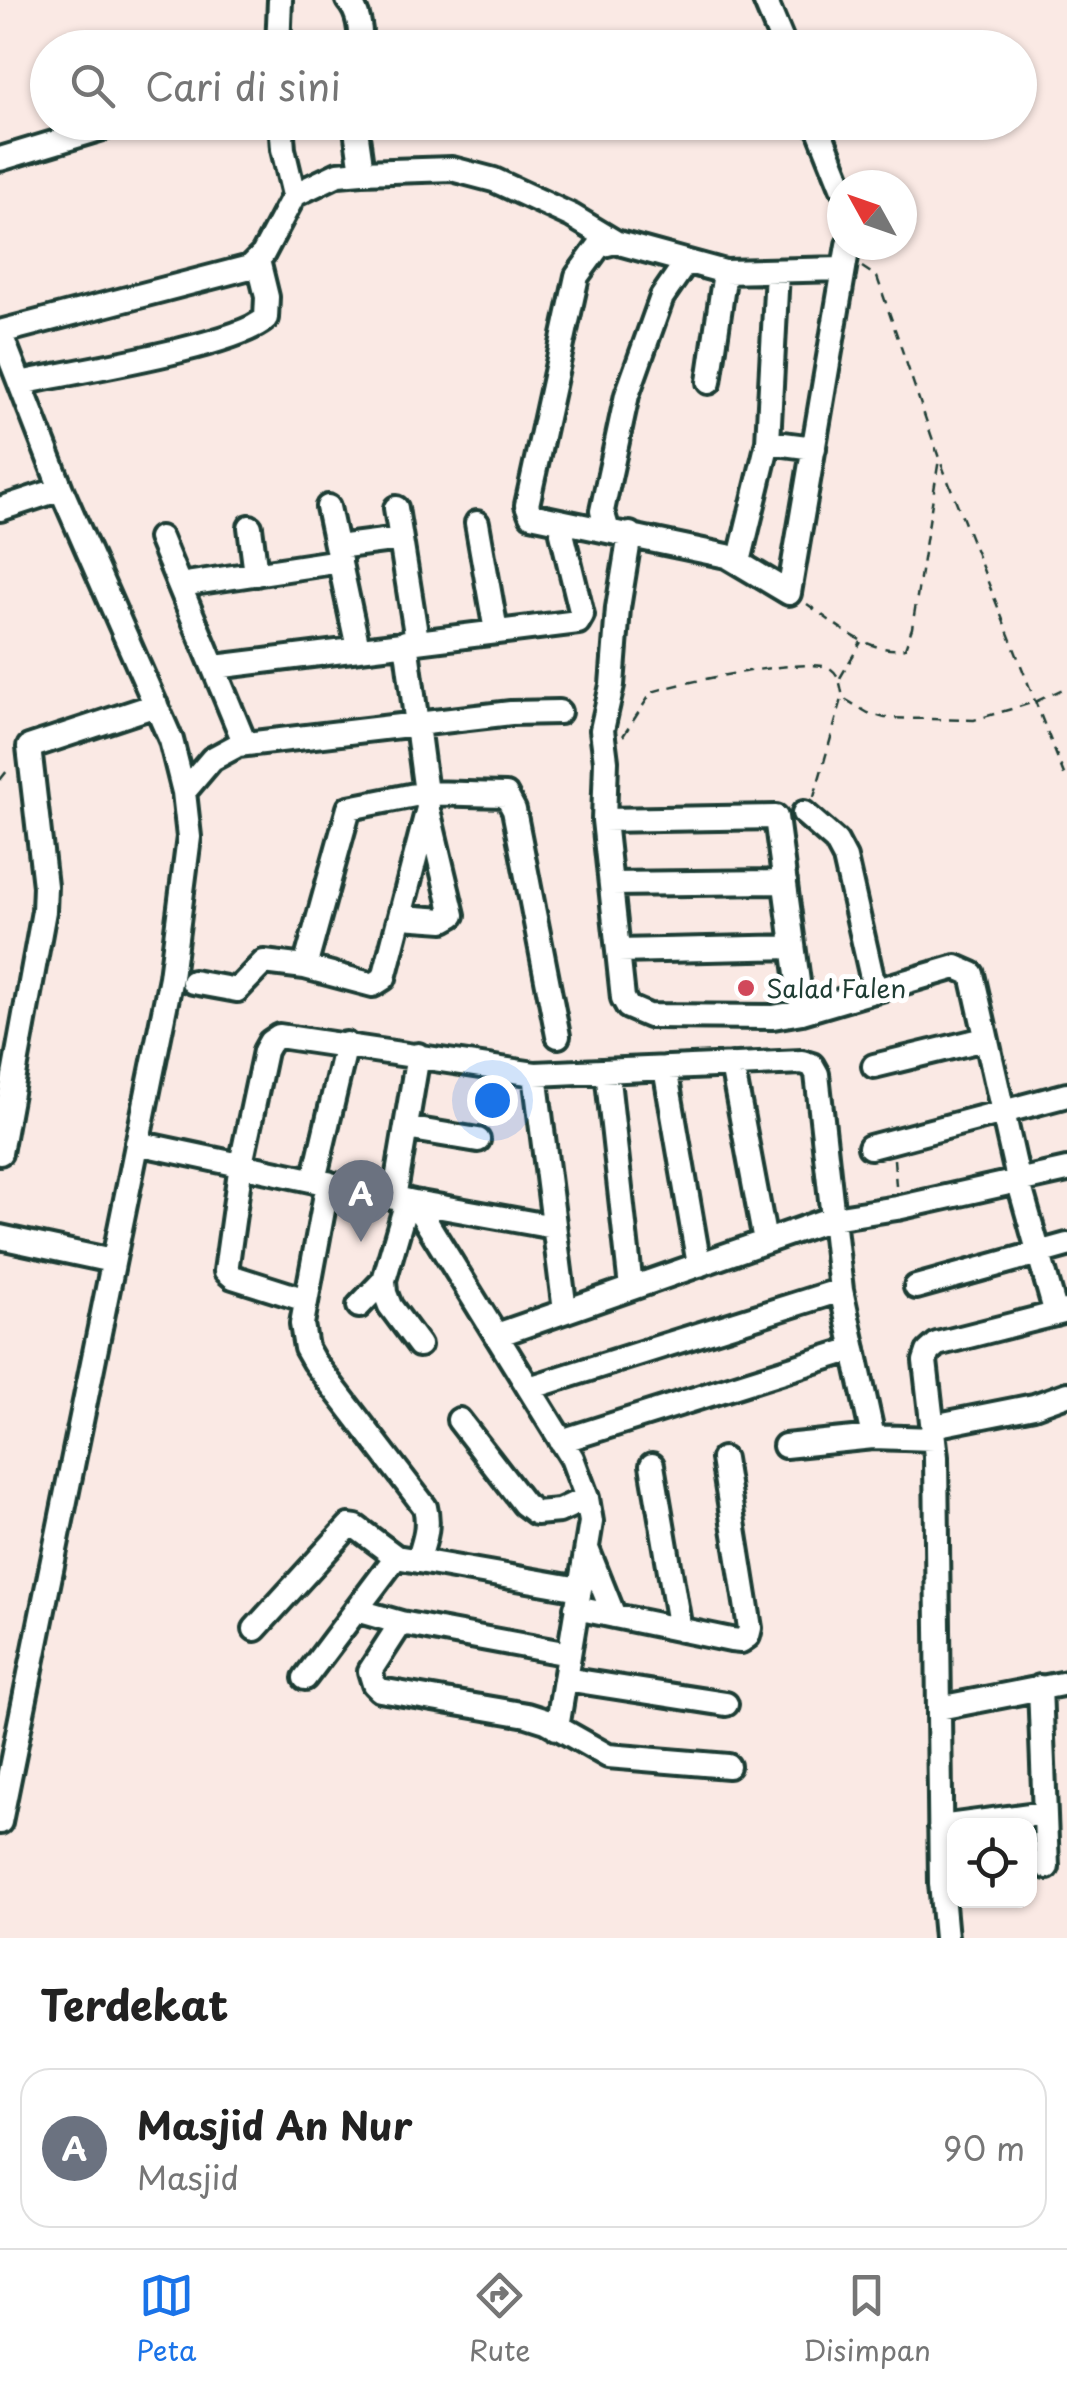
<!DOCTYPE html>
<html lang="id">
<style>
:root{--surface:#fff;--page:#f6f6f6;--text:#222;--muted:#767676;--line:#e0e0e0;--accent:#1a73e8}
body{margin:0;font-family:"Playpen Sans",sans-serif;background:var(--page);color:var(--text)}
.controls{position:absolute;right:30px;bottom:30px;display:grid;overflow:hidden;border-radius:20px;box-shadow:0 2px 8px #0004}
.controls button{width:90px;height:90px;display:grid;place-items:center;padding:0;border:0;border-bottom:2px solid var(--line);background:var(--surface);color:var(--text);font:50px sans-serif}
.compass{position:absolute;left:827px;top:170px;width:90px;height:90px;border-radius:50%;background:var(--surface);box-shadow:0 2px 8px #0004;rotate:310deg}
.you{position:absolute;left:492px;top:1100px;width:35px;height:35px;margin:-25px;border:8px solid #fff;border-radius:50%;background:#1a73e8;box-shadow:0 0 0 15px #1a73e833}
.badge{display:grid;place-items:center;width:65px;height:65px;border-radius:50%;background:var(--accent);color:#fff;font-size:32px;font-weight:700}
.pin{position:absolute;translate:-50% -82px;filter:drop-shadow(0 2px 5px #0008)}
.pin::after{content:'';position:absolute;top:52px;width:35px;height:30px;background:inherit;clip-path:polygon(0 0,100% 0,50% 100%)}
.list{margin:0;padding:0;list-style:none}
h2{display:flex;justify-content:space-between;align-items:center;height:130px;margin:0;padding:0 40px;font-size:42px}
h2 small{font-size:32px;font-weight:400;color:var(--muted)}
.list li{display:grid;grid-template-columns:65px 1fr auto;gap:30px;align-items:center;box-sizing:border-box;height:160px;margin:0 20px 20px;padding:0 20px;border:2px solid var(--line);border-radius:30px}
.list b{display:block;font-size:38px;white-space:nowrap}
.list p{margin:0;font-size:32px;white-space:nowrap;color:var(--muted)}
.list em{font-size:32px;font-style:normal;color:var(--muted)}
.icon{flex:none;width:55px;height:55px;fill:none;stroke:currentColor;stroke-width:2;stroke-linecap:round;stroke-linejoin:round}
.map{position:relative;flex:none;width:1067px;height:1938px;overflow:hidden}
.search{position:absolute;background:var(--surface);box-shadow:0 2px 8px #0004;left:30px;right:30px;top:30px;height:110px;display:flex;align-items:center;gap:25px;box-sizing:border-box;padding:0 35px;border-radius:55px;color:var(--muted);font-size:38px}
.sheet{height:310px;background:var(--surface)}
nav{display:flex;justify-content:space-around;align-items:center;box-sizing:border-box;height:140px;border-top:2px solid var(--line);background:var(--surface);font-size:28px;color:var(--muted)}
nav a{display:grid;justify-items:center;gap:5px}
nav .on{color:var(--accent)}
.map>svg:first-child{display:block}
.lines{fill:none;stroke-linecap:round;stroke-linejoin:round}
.minor-casing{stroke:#1f3d34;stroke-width:30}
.path{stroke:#1f3d34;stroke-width:2.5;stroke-dasharray:10 8;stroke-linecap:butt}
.minor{stroke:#fff;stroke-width:22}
.poi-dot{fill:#d1495b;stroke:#fff;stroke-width:4}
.labels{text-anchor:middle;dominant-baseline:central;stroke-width:10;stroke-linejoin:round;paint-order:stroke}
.poi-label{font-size:25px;fill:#1f3d34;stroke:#fff;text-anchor:start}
</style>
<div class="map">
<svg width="1067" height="1938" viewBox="0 0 1067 1938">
<rect width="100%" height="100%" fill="#fae9e4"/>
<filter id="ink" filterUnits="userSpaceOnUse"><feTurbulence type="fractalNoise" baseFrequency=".01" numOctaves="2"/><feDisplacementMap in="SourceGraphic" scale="20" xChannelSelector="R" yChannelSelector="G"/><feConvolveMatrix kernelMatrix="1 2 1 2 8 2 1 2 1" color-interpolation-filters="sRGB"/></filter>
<g filter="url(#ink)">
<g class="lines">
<defs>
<path id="minor" d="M348 0C359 12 362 32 359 48
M765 0 785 48
M278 48 280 0
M281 122 283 149 294 195
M355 122 362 172
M816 122 842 187
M0 159 123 122
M843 269 725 272 615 242 599 246 577 276 527 505 531 515 727 556 789 593 848 245
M0 332 61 489 171 740 184 792 189 837 171 977 0 1822
M0 332 250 267 263 254 294 195 338 174 362 172 452 169 494 180 572 216 615 242
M709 382 725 272
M20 383C66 373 239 346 266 318L267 297 258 260
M768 442 777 272
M328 507 358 648
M396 508 417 640
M0 509 61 489
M477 523 496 631
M250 527 256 574
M608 531 602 511 627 395 662 297 686 262
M630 534 618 608 612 685 602 730 606 761 604 820 623 998 628 1007 649 1016 773 1017 802 1012 956 967 972 974 1019 1183 1056 1314
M160 538 245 744
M337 547 399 539
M739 562 768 442 814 448
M180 585 340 561
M215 667 578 622 582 615 562 533
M184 792 212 759 238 745 511 713 559 712
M804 813 836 841 845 858 875 991
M604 820 776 817 802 1012
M611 884 785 882
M402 917 444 920 453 915 429 814
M618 951 793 947
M305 967 349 808 425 793 506 795 514 810 558 1036
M193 982 237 990 264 962 305 967 373 985 384 978 428 808 406 642
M732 1065 765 1241
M874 1066 985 1039
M665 1068 699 1265
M607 1071 631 1288
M535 1074 565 1311
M406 1128 478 1140
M137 1143 414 1202 554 1227
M870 1147 1067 1095
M0 1153 44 911 45 886 29 747 156 705
M314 1180 346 1044
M328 1183 302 1324 306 1348 314 1362 425 1507C430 1527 424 1542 418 1561
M394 1198 418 1055
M407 1201 384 1280 385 1293 390 1306 419 1345
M414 1202 572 1458 587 1498 591 1522 557 1728
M0 1237 112 1261
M916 1287 1067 1245
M306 1300 233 1277 226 1271 241 1164 265 1051 270 1042 279 1036 535 1074 802 1062 812 1065 817 1074 841 1290 873 1437
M359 1306 384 1280
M497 1335 833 1218 897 1208 1067 1170
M529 1388 841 1290
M459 1420 524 1504 536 1513 559 1511 587 1498
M933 1426 1034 1406 1067 1394
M561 1441 854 1349
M785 1446 873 1437 934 1439
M652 1465 680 1630
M588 1551 614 1616
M576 1608 731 1640 741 1641 748 1636 750 1628 723 1459
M356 1610 401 1623 569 1654
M401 1623 370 1671 374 1684 380 1690 527 1715 546 1721 608 1756 728 1766
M255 1629 349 1526 356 1527 396 1557 580 1589
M305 1678 396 1557
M565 1679 726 1704
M1040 1687 1047 1867
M939 1708 1067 1683
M940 1827 1044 1813
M946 1938 941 1883 936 1457 925 1361 928 1352 937 1344 1067 1311"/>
</defs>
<use href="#minor" class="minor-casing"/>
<path class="path" d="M862 267 877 277 939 458 1067 782
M807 604C833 622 870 656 905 648L912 628 939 459
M840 678 861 642
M623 736 652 692C678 683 813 655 831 669 840 675 841 688 843 698L868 713 885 718 974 720 1035 702 1067 687
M0 780 11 766
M814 797 842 699
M894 1159 896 1186"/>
<use href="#minor" class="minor"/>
</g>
</g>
<circle class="poi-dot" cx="746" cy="988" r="10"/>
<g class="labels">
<g class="poi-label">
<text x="766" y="988">Salad Falen</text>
</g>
</g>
</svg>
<div class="controls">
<button><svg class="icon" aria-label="locate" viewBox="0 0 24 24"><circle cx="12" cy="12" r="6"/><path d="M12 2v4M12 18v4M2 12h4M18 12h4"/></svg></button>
</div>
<svg class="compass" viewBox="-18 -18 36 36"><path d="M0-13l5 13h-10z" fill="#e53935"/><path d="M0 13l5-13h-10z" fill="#767676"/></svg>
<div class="you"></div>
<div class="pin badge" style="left:361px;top:1242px;background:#6b7280">A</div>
<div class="search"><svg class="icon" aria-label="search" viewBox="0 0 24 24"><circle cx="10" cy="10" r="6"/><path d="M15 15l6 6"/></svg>Cari di sini</div>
</div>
<section class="sheet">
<h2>Terdekat<small></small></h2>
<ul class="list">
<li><span class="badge" style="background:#6b7280">A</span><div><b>Masjid An Nur</b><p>Masjid</p></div><em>90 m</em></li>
</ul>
</section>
<nav>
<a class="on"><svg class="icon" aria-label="map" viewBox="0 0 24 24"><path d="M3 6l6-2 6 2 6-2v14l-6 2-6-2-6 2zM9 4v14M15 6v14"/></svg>Peta</a>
<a><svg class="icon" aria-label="directions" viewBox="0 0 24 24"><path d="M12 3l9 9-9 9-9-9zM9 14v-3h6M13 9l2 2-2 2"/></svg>Rute</a>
<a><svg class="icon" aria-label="saved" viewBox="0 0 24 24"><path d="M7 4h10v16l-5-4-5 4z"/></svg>Disimpan</a>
</nav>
